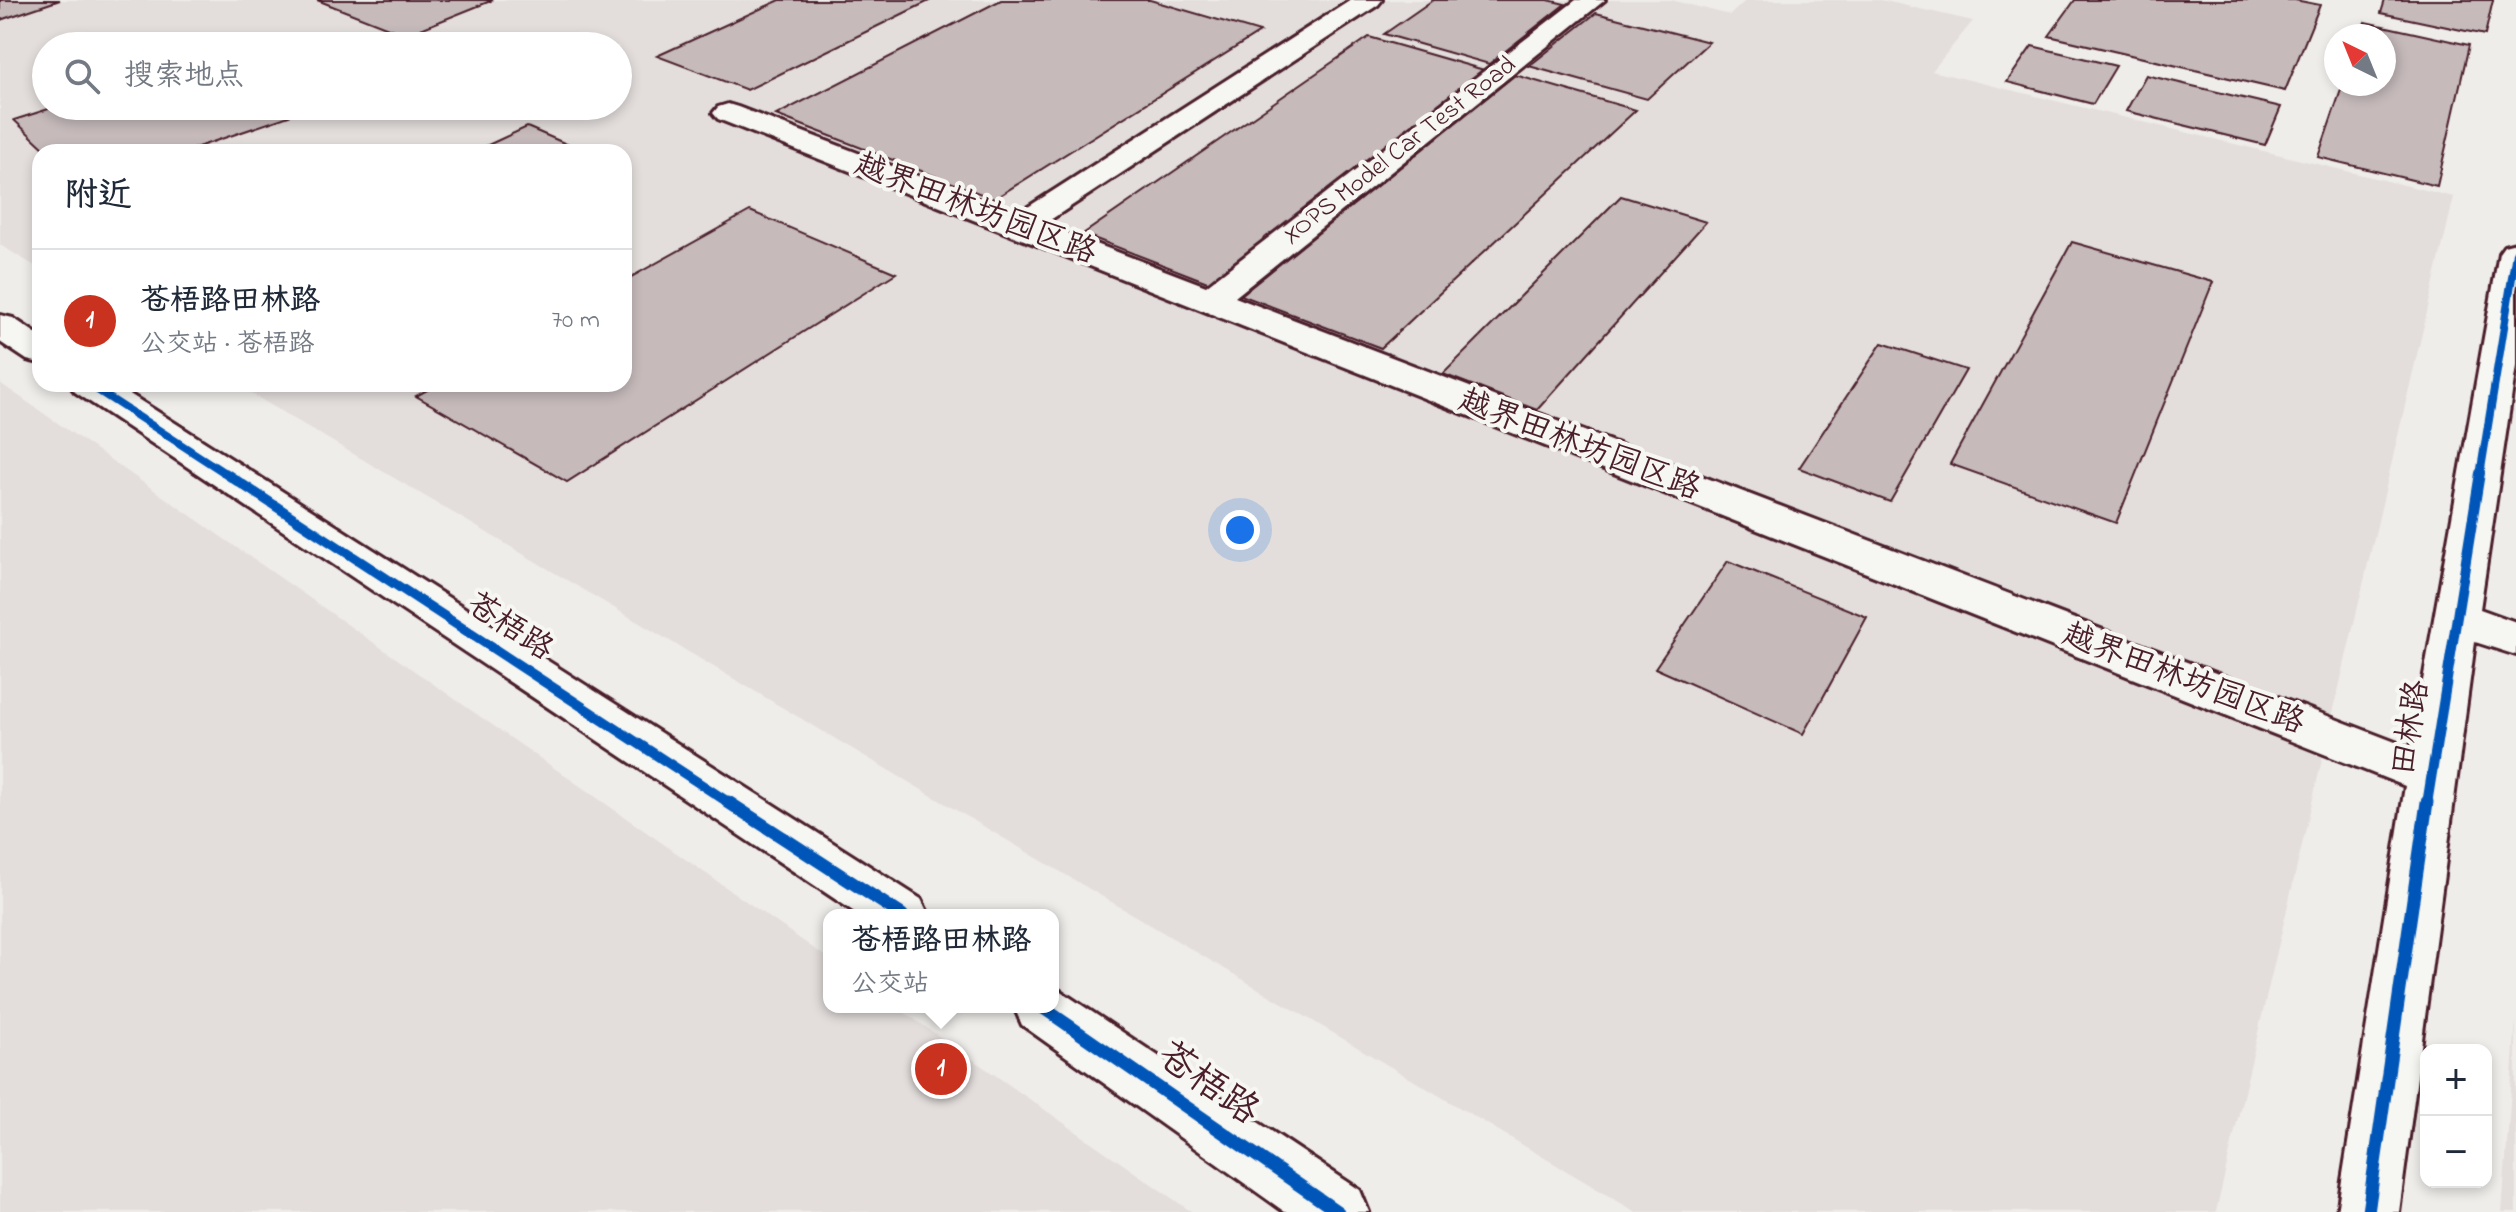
<!DOCTYPE html>
<html lang="zh">
<meta charset="utf-8">
<style>
:root{--surface:#fff;--page:#f2f2f3;--text:#1f2937;--muted:#747a83;--line:#e0e1e3;--accent:#c8321e}
body{margin:0;font-family:"Indie Flower","LXGW WenKai TC",sans-serif;background:var(--page);color:var(--text)}
.controls{position:absolute;right:24px;bottom:24px;display:grid;overflow:hidden;border-radius:16px;box-shadow:0 4px 12px #0003}
.controls button{width:72px;height:72px;display:grid;place-items:center;padding:0;border:0;border-bottom:2px solid var(--line);background:var(--surface);color:var(--text);font:40px sans-serif}
.compass{position:absolute;left:2324px;top:24px;width:72px;height:72px;border-radius:50%;background:var(--surface);box-shadow:0 4px 12px #0003;rotate:317deg}
.you{position:absolute;left:1240px;top:530px;width:28px;height:28px;margin:-20px;border:6px solid #fff;border-radius:50%;background:#1a73e8;box-shadow:0 0 0 12px #1a73e833}
.badge{display:grid;place-items:center;width:52px;height:52px;border-radius:50%;background:var(--accent);color:#fff;font-size:26px;font-weight:700}
.pin{position:absolute;translate:-50% -50%;border:4px solid #fff;box-shadow:0 2px 8px #0006}
.popup{position:absolute;left:823px;top:909px;width:236px;height:104px;box-sizing:border-box;display:grid;place-content:center;border-radius:16px;background:var(--surface);filter:drop-shadow(0 2px 6px #0005);font-size:26px;white-space:nowrap;color:var(--muted)}
.popup b{font-size:30px;color:var(--text)}
.popup::after{content:'';position:absolute;left:50%;top:100%;margin-left:-16px;border:16px solid transparent;border-top-color:var(--surface)}
.list{margin:0;padding:0;list-style:none}
h2{display:flex;justify-content:space-between;align-items:center;height:104px;margin:0;padding:0 32px;font-size:34px}
h2 small{font-size:26px;font-weight:400;color:var(--muted)}
.list li{display:grid;grid-template-columns:52px 1fr auto;gap:24px;align-items:center;box-sizing:border-box;height:144px;padding:0 32px;border-top:2px solid var(--line)}
.list b{display:block;font-size:30px;white-space:nowrap}
.list p{margin:0;font-size:26px;white-space:nowrap;color:var(--muted)}
.list em{font-size:26px;font-style:normal;color:var(--muted)}
.icon{flex:none;width:44px;height:44px;fill:none;stroke:currentColor;stroke-width:2;stroke-linecap:round;stroke-linejoin:round}
.map{position:relative;flex:none;width:2516px;height:1212px;overflow:hidden}
.search{position:absolute;background:var(--surface);box-shadow:0 4px 12px #0003;left:32px;top:32px;width:600px;height:88px;display:flex;align-items:center;gap:20px;box-sizing:border-box;padding:0 28px;border-radius:44px;color:var(--muted);font-size:30px}
.panel{position:absolute;background:var(--surface);box-shadow:0 4px 12px #0003;left:32px;top:144px;width:600px;height:248px;border-radius:24px}
.map>svg:first-child{display:block}
.built{fill:#e3dedc;fill-rule:evenodd}
.building{fill:#c6babb;stroke:#4a1f2b;stroke-width:2}
.lines{fill:none;stroke-linecap:round;stroke-linejoin:round}
.minor-casing{stroke:#4a1f2b;stroke-width:6}
.minor{fill:#f6f6f2;fill-rule:evenodd}
.cycleway-far2-casing{stroke:#f6f6f2;stroke-width:12}
.cycleway-far1-casing{stroke:#f6f6f2;stroke-width:15}
.cycleway-casing{stroke:#f6f6f2;stroke-width:18}
.cycleway-far2{stroke:#0057b8;stroke-width:8}
.cycleway-far1{stroke:#0057b8;stroke-width:10}
.cycleway{stroke:#0057b8;stroke-width:13}
.labels{text-anchor:middle;dominant-baseline:central;stroke-width:8;stroke-linejoin:round;paint-order:stroke}
.far-street-label{font-size:26px;fill:#4a1f2b;stroke:#f6f6f2}
.street-label{font-size:32px;fill:#4a1f2b;stroke:#f6f6f2}
.near-street-label{font-size:38px;fill:#4a1f2b;stroke:#f6f6f2}
</style>
<div class="map">
<svg width="2516" height="1212" viewBox="0 0 2516 1212">
<rect width="100%" height="100%" fill="#efedea"/>
<filter id="ink" filterUnits="userSpaceOnUse"><feTurbulence type="fractalNoise" baseFrequency=".0125" numOctaves="2"/><feDisplacementMap in="SourceGraphic" scale="16" xChannelSelector="R" yChannelSelector="G"/><feConvolveMatrix kernelMatrix="1 2 1 2 8 2 1 2 1" color-interpolation-filters="sRGB"/></filter>
<g filter="url(#ink)">
<path class="built" d="M0 0H1671L1730 15 1746 0H1881L1973 21 1932 71 2454 197 2216 1212H1636L235 384H624V152H40V269L0 245ZM46 46H618V106H46Z
M0 383 829 959V1007H897L1192 1212H0Z
M2516 1020V1212H2502Z"/>
<path class="building" d="M0 0H60L0 20Z
M317 0H493L406 35Z
M780 0H931L747 90 657 56Z
M1001 0H1150L1260 32 994 199 776 115Z
M1433 0H1548L1565 4 1489 64 1384 34Z
M2075 0H2295L2320 5 2285 91 2049 36Z
M2385 0H2493L2485 35 2381 13Z
M1596 13 1709 42 1647 99 1529 66Z
M2365 22 2469 45 2437 186 2318 157 2343 84H2384V36H2360Z
M1369 37 1484 70 1210 283 1083 234Z
M2032 46 2116 66 2093 104 2007 82Z
M1515 75 1636 110 1381 348 1241 295Z
M2146 75 2281 107 2265 145 2126 111Z
M58 106H276L289 116 183 152H48L14 120Z
M527 127 585 152H473Z
M1621 196 1706 222 1537 410 1443 374Z
M750 211 896 273 567 482 416 396 438 384H624V281Z
M2072 242 2213 282 2116 523 1950 464Z
M1882 343 1966 370 1890 502 1799 468Z
M1728 561 1867 617 1803 734 1655 668Z"/>
<g class="lines">
<defs>
<path id="minor" d="M1351 0H1382L1378 5 1044 224 1206 286 1576 0H1605L1235 297 2411 748 2499 253 2504 246 2516 243V366L2480 609 2516 622V655L2475 642 2399 1212H2337L2405 786 718 119 713 113 718 107 728 104 738 107 1017 214Z
M0 315 13 318 40 336V363L27 360 0 342Z
M69 384H114L921 899 929 915H859L75 392Z
M1053 986 1360 1190 1369 1212H1285L1022 1025 1014 1007H1053Z"/>
</defs>
<use href="#minor" class="minor-casing"/>
<use href="#minor" class="minor"/>
<defs>
<path id="cycleway-far2" d="M88 384 228 475
M2480 475 2516 253"/>
<path id="cycleway-far1" d="M225 473 731 804
M2427 804 2480 473"/>
<path id="cycleway" d="M728 802 902 915
M1042 1007 1338 1212
M2368 1212 2427 802"/>
</defs>
<use href="#cycleway-far2" class="cycleway-far2-casing"/>
<use href="#cycleway-far1" class="cycleway-far1-casing"/>
<use href="#cycleway" class="cycleway-casing"/>
<use href="#cycleway-far2" class="cycleway-far2"/>
<use href="#cycleway-far1" class="cycleway-far1"/>
<use href="#cycleway" class="cycleway"/>
</g>
</g>
<g class="labels">
<g class="far-street-label">
<text transform="translate(1400 151) rotate(-38)">XOPS Model Car Test Road</text>
</g>
<g class="street-label">
<text transform="translate(975 210) rotate(21)">越界田林坊园区路</text>
<text transform="translate(1579 446) rotate(21)">越界田林坊园区路</text>
<text transform="translate(509 628) rotate(33)">苍梧路</text>
<text transform="translate(2183 680) rotate(21)">越界田林坊园区路</text>
<text transform="translate(2412 728) rotate(-81)">田林路</text>
</g>
<g class="near-street-label">
<text transform="translate(1207 1085) rotate(35)">苍梧路</text>
</g>
</g>
</svg>
<div class="controls">
<button>+</button>
<button>−</button>
</div>
<svg class="compass" viewBox="-18 -18 36 36"><path d="M0-13l5 13h-10z" fill="#e53935"/><path d="M0 13l5-13h-10z" fill="#747a83"/></svg>
<div class="you"></div>
<div class="pin badge" style="left:941px;top:1069px">1</div>
<div class="popup"><b>苍梧路田林路</b>公交站</div>
<div class="search"><svg class="icon" aria-label="search" viewBox="0 0 24 24"><circle cx="10" cy="10" r="6"/><path d="M15 15l6 6"/></svg>搜索地点</div>
<section class="panel">
<h2>附近<small></small></h2>
<ul class="list">
<li><span class="badge">1</span><div><b>苍梧路田林路</b><p>公交站 · 苍梧路</p></div><em>70 m</em></li>
</ul>
</section>
</div>
